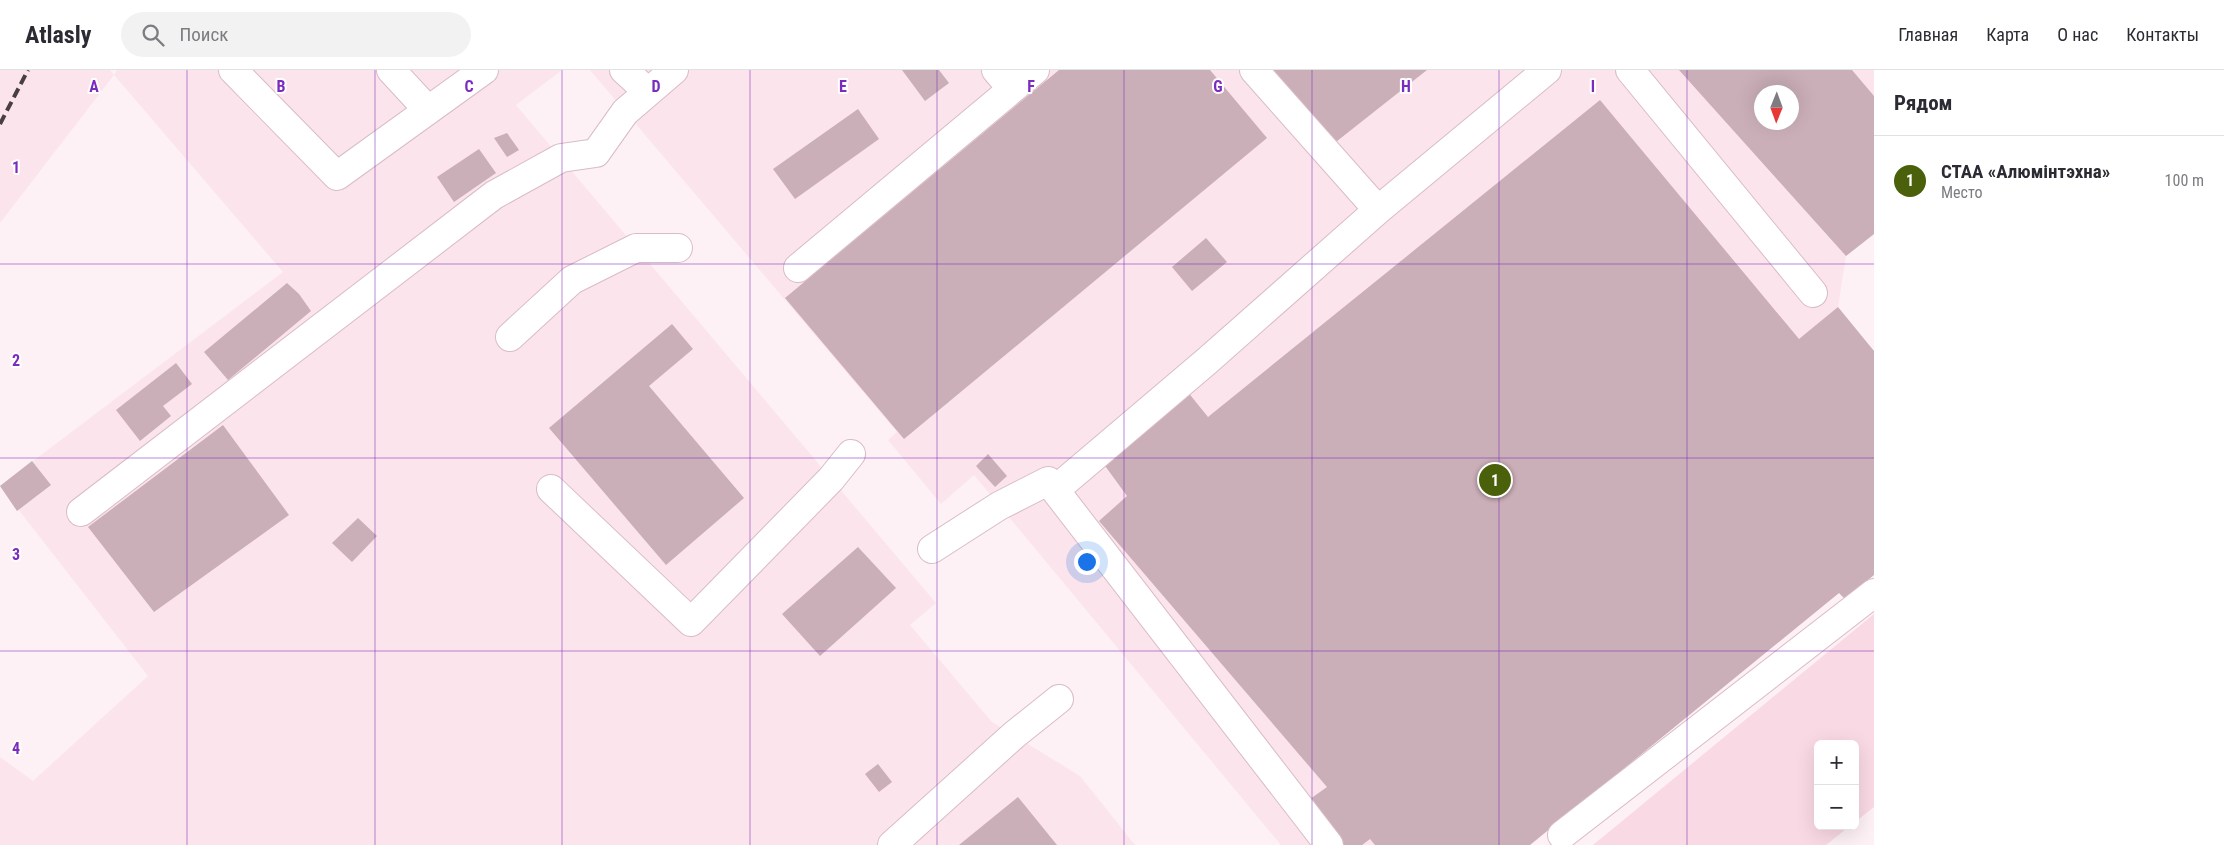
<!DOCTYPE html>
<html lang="ru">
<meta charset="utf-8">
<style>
:root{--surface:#fff;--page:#f2f2f3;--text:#2b2b33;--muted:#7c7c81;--line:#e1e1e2;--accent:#4b600a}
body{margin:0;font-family:"Roboto Condensed",sans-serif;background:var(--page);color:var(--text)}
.controls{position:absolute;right:15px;bottom:15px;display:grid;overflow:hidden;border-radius:8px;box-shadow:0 5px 20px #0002}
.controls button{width:45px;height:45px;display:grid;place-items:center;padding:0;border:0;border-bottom:1px solid var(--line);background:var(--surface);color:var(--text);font:25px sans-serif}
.compass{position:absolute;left:1754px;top:15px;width:45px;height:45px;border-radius:50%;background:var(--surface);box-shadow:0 5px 20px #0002;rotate:181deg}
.you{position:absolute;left:1086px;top:491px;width:18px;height:18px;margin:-12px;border:4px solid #fff;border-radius:50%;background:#1a73e8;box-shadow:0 0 0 8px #1a73e833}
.badge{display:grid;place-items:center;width:32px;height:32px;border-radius:50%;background:var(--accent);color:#fff;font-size:16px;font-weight:700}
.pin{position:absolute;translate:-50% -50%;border:2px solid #fff;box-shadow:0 1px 5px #0006}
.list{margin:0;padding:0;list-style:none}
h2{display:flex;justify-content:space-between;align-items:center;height:65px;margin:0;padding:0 20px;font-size:21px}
h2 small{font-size:16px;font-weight:400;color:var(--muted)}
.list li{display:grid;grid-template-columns:32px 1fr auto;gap:15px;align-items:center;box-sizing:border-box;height:90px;padding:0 20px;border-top:1px solid var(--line)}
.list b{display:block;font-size:19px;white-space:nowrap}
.list p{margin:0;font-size:16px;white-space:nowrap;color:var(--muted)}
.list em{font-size:16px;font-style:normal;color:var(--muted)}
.icon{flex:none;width:28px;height:28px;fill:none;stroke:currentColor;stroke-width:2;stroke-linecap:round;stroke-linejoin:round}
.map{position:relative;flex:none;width:1874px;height:775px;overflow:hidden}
header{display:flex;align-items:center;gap:30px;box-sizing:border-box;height:70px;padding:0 25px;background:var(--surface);border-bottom:1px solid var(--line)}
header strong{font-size:24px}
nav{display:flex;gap:28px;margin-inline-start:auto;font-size:18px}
.search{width:350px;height:45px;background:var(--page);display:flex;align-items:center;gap:12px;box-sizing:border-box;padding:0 18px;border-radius:28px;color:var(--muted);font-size:19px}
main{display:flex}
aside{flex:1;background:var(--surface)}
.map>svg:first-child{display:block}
.built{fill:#fbe4ec;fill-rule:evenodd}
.green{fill:#f9d9e4}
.building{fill:#caaeb8;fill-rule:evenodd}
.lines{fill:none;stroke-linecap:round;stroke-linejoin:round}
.minor-casing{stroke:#d9bcc6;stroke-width:30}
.minor{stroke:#fff;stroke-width:28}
.rail{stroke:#483f42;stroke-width:4;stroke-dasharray:10 5;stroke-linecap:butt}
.grid{fill:none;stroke:#7b2cbf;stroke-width:1;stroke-opacity:0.55}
.grid-label{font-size:16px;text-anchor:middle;font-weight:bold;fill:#7b2cbf;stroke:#fff;stroke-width:4;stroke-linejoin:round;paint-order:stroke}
</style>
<header>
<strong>Atlasly</strong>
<div class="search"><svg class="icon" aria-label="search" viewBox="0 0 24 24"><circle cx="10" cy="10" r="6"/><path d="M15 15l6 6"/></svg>Поиск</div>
<nav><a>Главная</a><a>Карта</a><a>О нас</a><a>Контакты</a></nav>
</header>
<main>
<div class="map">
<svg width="1874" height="775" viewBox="0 0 1874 775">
<rect width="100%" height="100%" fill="#fdf1f5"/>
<path class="built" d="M0 0H110L114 5 117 0H562L516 35 936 533 910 555 992 652 1080 706 1135 775H0V687L33 711 148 606 0 416 283 202 114 5 0 153Z
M590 0H1874V164L1846 186 1838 237 1845 529 1839 523 1530 775H1281L974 405 941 434 888 370 897 362ZM1762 22H1792V52H1762Z"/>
<path class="green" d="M1874 544V737L1855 752V674H1818V756H1850L1826 775H1593Z"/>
<path class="building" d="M902 0H939L949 13 925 31Z
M1059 0H1210L1267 68 904 369 785 228Z
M1265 0H1427L1327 79Z
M1679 0H1852L1874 26V164L1846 186ZM1762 22H1792V52H1762Z
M1600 30 1799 269 1838 237 1874 281V505L1845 529 1839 523 1530 775H1375L1370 769 1362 775H1342L1306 732 1327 717 1099 451 1127 426 1103 393 1187 321 1208 347Z
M858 39 879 69 795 129 773 99Z
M507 63 519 80 507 87 494 68Z
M479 79 496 103 454 132 437 107Z
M1206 168 1227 192 1192 221 1172 197Z
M287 213 299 224 311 241 228 310 204 282Z
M672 254 693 279 649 316 744 428 666 495 549 358Z
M176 293 192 314 163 336 171 346 140 371 116 340Z
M223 355 289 445 154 542 88 457Z
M988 384 1007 406 995 417 976 396Z
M32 391 51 415 17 441 0 416Z
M358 448 377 466 352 492 332 473Z
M858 477 896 518 820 586 782 544Z
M878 694 892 712 879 722 865 704Z
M1018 727 1057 775H959Z"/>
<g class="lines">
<defs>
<path id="minor" d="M233 0 337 106 484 0
M391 0 428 40
M624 0 648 22
M996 0 1012 19
M1630 0 1813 223
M1378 140 1547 0
M798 198 1035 0
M510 267 572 210 636 178H678
M551 419 691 552 831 409 851 384
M1055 420 1207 291 1378 140 1254 0
M81 442 494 125 561 88 596 83 625 42 674 0
M932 479 999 436 1048 411 1329 775
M1562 765 1874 523
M892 775 1014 665 1059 629"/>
</defs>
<use href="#minor" class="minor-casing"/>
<use href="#minor" class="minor"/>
<path class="rail" d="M0 54 28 0"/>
</g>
<path class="grid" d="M187 0V775M375 0V775M562 0V775M750 0V775M937 0V775M1124 0V775M1312 0V775M1499 0V775M1687 0V775M0 194H1874M0 388H1874M0 581H1874"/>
<g class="grid-label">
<text x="94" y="22">A</text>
<text x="281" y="22">B</text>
<text x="469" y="22">C</text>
<text x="656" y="22">D</text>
<text x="843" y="22">E</text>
<text x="1031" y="22">F</text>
<text x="1218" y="22">G</text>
<text x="1406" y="22">H</text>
<text x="1593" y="22">I</text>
<text x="16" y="103">1</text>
<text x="16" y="296">2</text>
<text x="16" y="490">3</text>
<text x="16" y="684">4</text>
</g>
</svg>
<div class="controls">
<button>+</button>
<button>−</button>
</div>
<svg class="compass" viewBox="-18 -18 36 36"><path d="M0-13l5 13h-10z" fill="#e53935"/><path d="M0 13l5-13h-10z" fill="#7c7c81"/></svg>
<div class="you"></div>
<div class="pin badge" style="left:1495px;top:410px">1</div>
</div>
<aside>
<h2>Рядом<small></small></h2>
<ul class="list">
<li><span class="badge">1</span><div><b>СТАА «Алюмінтэхна»</b><p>Место</p></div><em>100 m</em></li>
</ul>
</aside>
</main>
